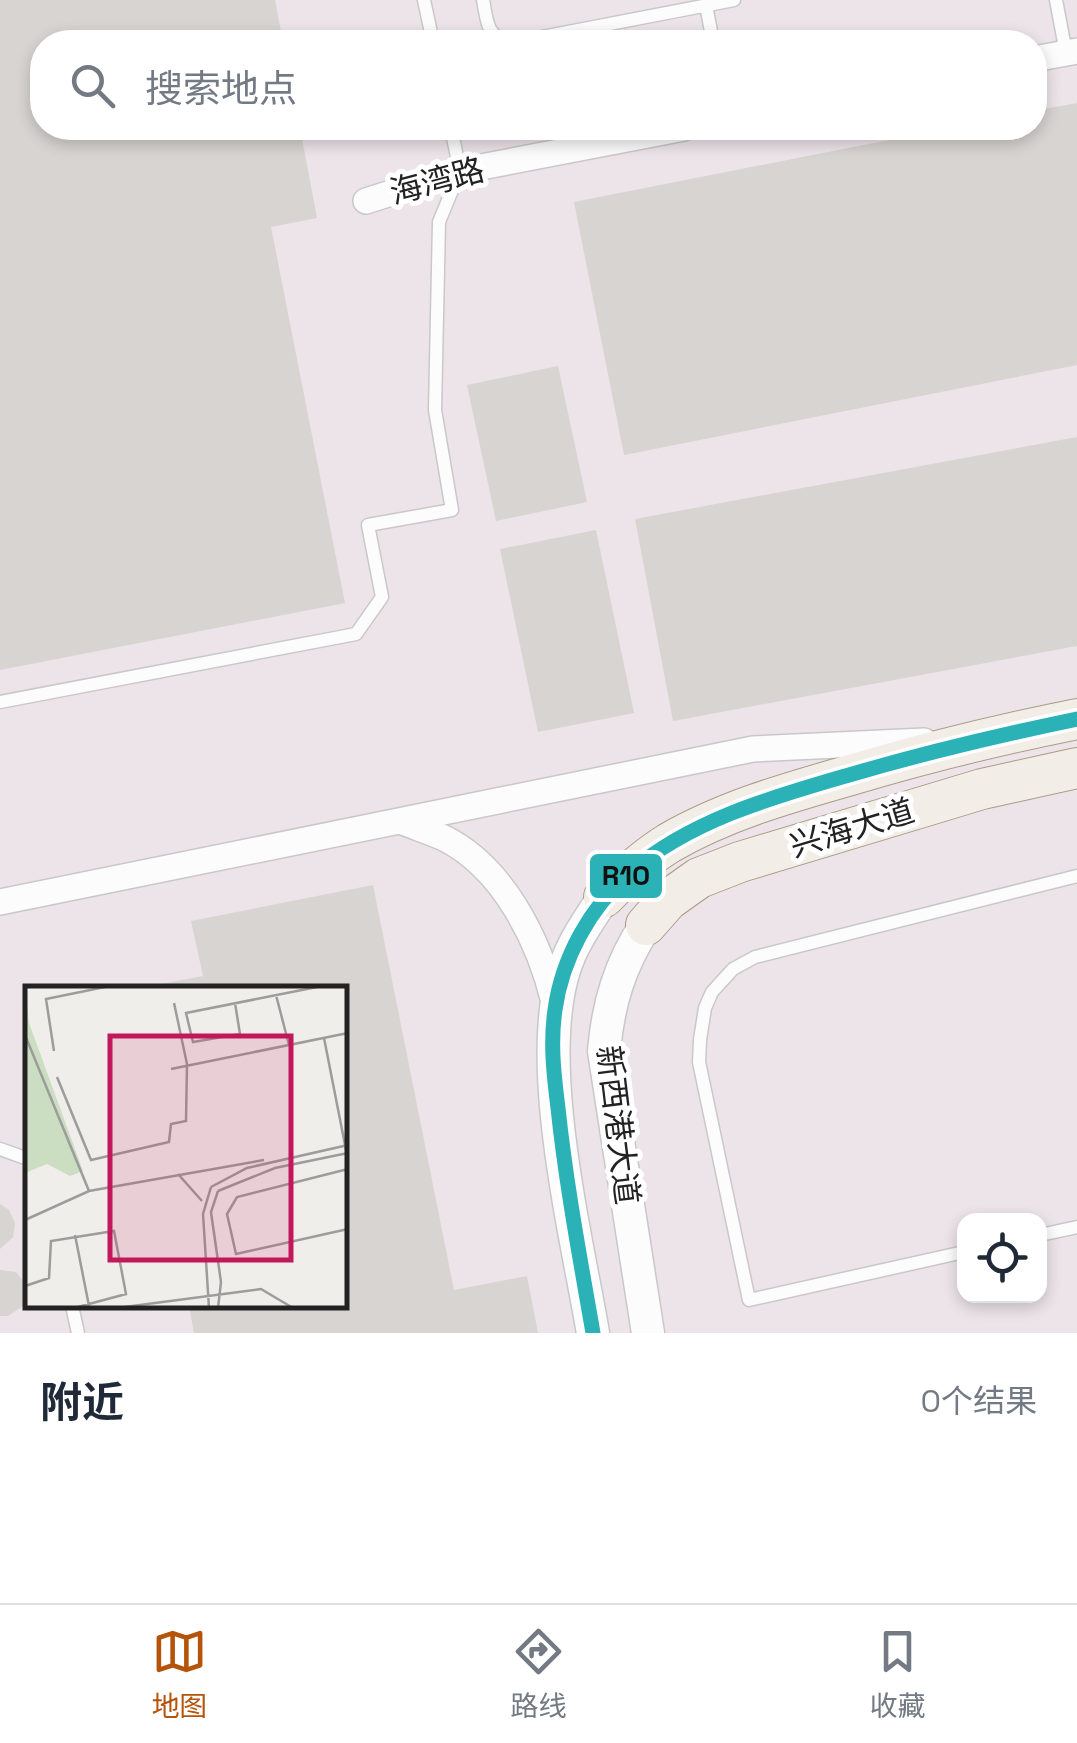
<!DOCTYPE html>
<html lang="zh">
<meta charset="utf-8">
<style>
:root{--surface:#fff;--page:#f6f6f7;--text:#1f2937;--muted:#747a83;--line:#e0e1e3;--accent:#b45309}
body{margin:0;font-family:"Space Grotesk","Noto Sans SC",sans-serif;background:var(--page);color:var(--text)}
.controls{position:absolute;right:30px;bottom:30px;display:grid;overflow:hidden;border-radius:20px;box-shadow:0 5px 15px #0003}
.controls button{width:90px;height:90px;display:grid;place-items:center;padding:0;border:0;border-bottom:2px solid var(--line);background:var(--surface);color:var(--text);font:50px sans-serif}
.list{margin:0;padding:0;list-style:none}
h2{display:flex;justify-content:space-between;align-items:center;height:130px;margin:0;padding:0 40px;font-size:42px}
h2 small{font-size:32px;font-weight:400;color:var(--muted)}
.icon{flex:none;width:55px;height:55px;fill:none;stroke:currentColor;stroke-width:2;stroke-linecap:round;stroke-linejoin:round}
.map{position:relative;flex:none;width:1077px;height:1333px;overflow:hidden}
.search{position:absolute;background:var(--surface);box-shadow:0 5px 15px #0003;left:30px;right:30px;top:30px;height:110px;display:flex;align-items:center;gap:25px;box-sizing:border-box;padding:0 35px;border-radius:40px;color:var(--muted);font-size:38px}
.sheet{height:270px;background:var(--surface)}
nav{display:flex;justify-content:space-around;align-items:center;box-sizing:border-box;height:140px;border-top:2px solid var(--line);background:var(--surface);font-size:28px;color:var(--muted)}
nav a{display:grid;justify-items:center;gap:5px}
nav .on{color:var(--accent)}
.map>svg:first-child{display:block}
.industrial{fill:#ede4e9;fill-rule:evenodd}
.building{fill:#d7d4d2}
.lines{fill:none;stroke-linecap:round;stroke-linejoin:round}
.service-casing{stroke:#c9c8c7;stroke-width:15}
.minor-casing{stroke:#c9c8c7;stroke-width:28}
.tertiary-casing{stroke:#c9c8c7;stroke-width:35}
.primary-casing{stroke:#a79c86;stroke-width:42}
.service{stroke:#fdfcfc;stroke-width:12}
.minor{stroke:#fdfcfc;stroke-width:25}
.tertiary{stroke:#fdfcfc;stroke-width:32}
.primary{stroke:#f3ede7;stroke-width:40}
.bus-1-casing{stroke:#fff;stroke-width:22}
.bus-1{stroke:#2ab2b7;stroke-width:15}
.labels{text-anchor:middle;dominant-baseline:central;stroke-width:10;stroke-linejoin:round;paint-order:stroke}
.street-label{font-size:32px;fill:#222;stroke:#fff}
.inset-road{fill:none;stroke:#9e9c9b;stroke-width:2.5}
.view{fill:#c2185b;fill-opacity:0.15;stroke:#c2185b;stroke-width:5}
.inset-edge{fill:none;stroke:#222;stroke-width:5}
.line-badge{stroke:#fff;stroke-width:4}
.pale-badge-label{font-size:28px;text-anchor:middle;font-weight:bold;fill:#111}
</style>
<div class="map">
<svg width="1077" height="1333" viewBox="0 0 1077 1333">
<rect width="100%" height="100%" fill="#f0eeeb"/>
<path class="industrial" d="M0 0H1077V1333H0ZM42 42H1034V128H42ZM28 988H345V1306H28ZM964 1220H1040V1296H964Z"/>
<path class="building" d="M0 0H275L283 42H42V128H300L317 218 271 227 345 603 0 670Z
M1077 103V365L624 455 574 202 950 128H1034V111Z
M558 366 587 502 496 521 467 385Z
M1077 437V646L673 721 635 519Z
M596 530 634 713 538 732 500 549Z
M373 885 454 1290 527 1276 538 1333H194L189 1306H345V988L150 986 203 976 191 921Z
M0 1204 9 1210 15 1223 13 1237 0 1249Z
M0 1270 16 1272 28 1287 26 1304 8 1316H0Z"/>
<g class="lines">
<defs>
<path id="service" d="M424 0 433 42
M483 0C487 20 486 35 507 42
M1056 0 1066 53
M706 5 713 42
M516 42 734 0
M0 702 356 634 382 597 368 525 452 510 435 410 439 222 460 171 451 128
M0 1149 28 1159
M1040 1235 1077 1227
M964 1252 749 1300 699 1062 700 1040 705 1008 712 992 733 969 755 957 1077 876
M72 1306 78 1333"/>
<path id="minor" d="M1034 59 1077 51
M366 201 460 171 684 128
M400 821C415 827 430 832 444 838 504 868 539 941 554 1002
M0 902 753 749 924 741"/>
<path id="tertiary" d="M646 925C620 964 608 1004 604 1051L648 1333
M593 1333C576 1233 534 1065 564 970 572 943 589 920 604 897"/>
<path id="primary" d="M604 897C624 877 645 858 669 843 726 810 791 792 854 774 928 752 1002 734 1077 719
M646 925 668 900 699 878 740 862 982 789 1077 768"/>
</defs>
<use href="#service" class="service-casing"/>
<use href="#minor" class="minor-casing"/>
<use href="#tertiary" class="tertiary-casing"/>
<use href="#primary" class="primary-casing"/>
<use href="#service" class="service"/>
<use href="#minor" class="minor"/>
<use href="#tertiary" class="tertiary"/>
<use href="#primary" class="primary"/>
<defs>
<path id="bus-1" d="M593 1333C580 1258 566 1184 558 1108 554 1076 550 1043 555 1010 562 958 590 908 629 873 690 820 773 797 849 775 924 753 1000 735 1077 719"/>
</defs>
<use href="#bus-1" class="bus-1-casing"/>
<use href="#bus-1" class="bus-1"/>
</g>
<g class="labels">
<g class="street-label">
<text transform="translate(437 181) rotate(-15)">海湾路</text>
<text transform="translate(852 828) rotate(-17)">兴海大道</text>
<text transform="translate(618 1125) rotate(83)">新西港大道</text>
</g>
</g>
<g transform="translate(25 986)">
<rect width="322" height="322" fill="#f0eeeb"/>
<path d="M0 1 4 37 58 185 45 190 22 178 0 187Z" fill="#cbdec1"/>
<path class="inset-road" d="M251 9 264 59M210 17 215 48 168 56 161 27 292 1M0 49 64 205M299 52 321 164M29 65 21 13 80 1M146 83 323 47M32 91 66 174 144 156 146 138 161 135 162 78 149 17M323 183 212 211 202 228 211 268 323 243M153 188 177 215M186 201 222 182 323 159M193 205 186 226 196 296 193 322M193 205 250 182 323 167M0 234 64 205 239 174M50 249 64 320M0 300 24 292 26 255 89 245 101 308 49 322M92 322 236 303 268 322M184 322 178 228 186 201"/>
<path class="view" d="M85 50H266V274H85Z"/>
<rect width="322" height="322" class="inset-edge"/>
</g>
<rect class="line-badge" x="588" y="852" width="76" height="48" rx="10" fill="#2ab2b7"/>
<g class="pale-badge-label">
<text x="626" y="885">R10</text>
</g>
</svg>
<div class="controls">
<button><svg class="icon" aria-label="locate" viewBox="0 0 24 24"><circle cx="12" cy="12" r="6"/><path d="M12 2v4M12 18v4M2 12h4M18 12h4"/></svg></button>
</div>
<div class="search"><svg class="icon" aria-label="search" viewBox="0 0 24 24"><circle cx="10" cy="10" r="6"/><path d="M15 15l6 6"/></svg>搜索地点</div>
</div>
<section class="sheet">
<h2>附近<small>0个结果</small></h2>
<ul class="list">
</ul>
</section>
<nav>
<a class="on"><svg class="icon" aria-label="map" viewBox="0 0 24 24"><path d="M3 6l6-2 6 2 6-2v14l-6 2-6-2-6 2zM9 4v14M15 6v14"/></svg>地图</a>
<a><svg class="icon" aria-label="directions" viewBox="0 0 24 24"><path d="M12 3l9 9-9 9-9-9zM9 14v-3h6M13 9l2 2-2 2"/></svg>路线</a>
<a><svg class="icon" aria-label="saved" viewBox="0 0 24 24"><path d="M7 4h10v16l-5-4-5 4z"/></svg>收藏</a>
</nav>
